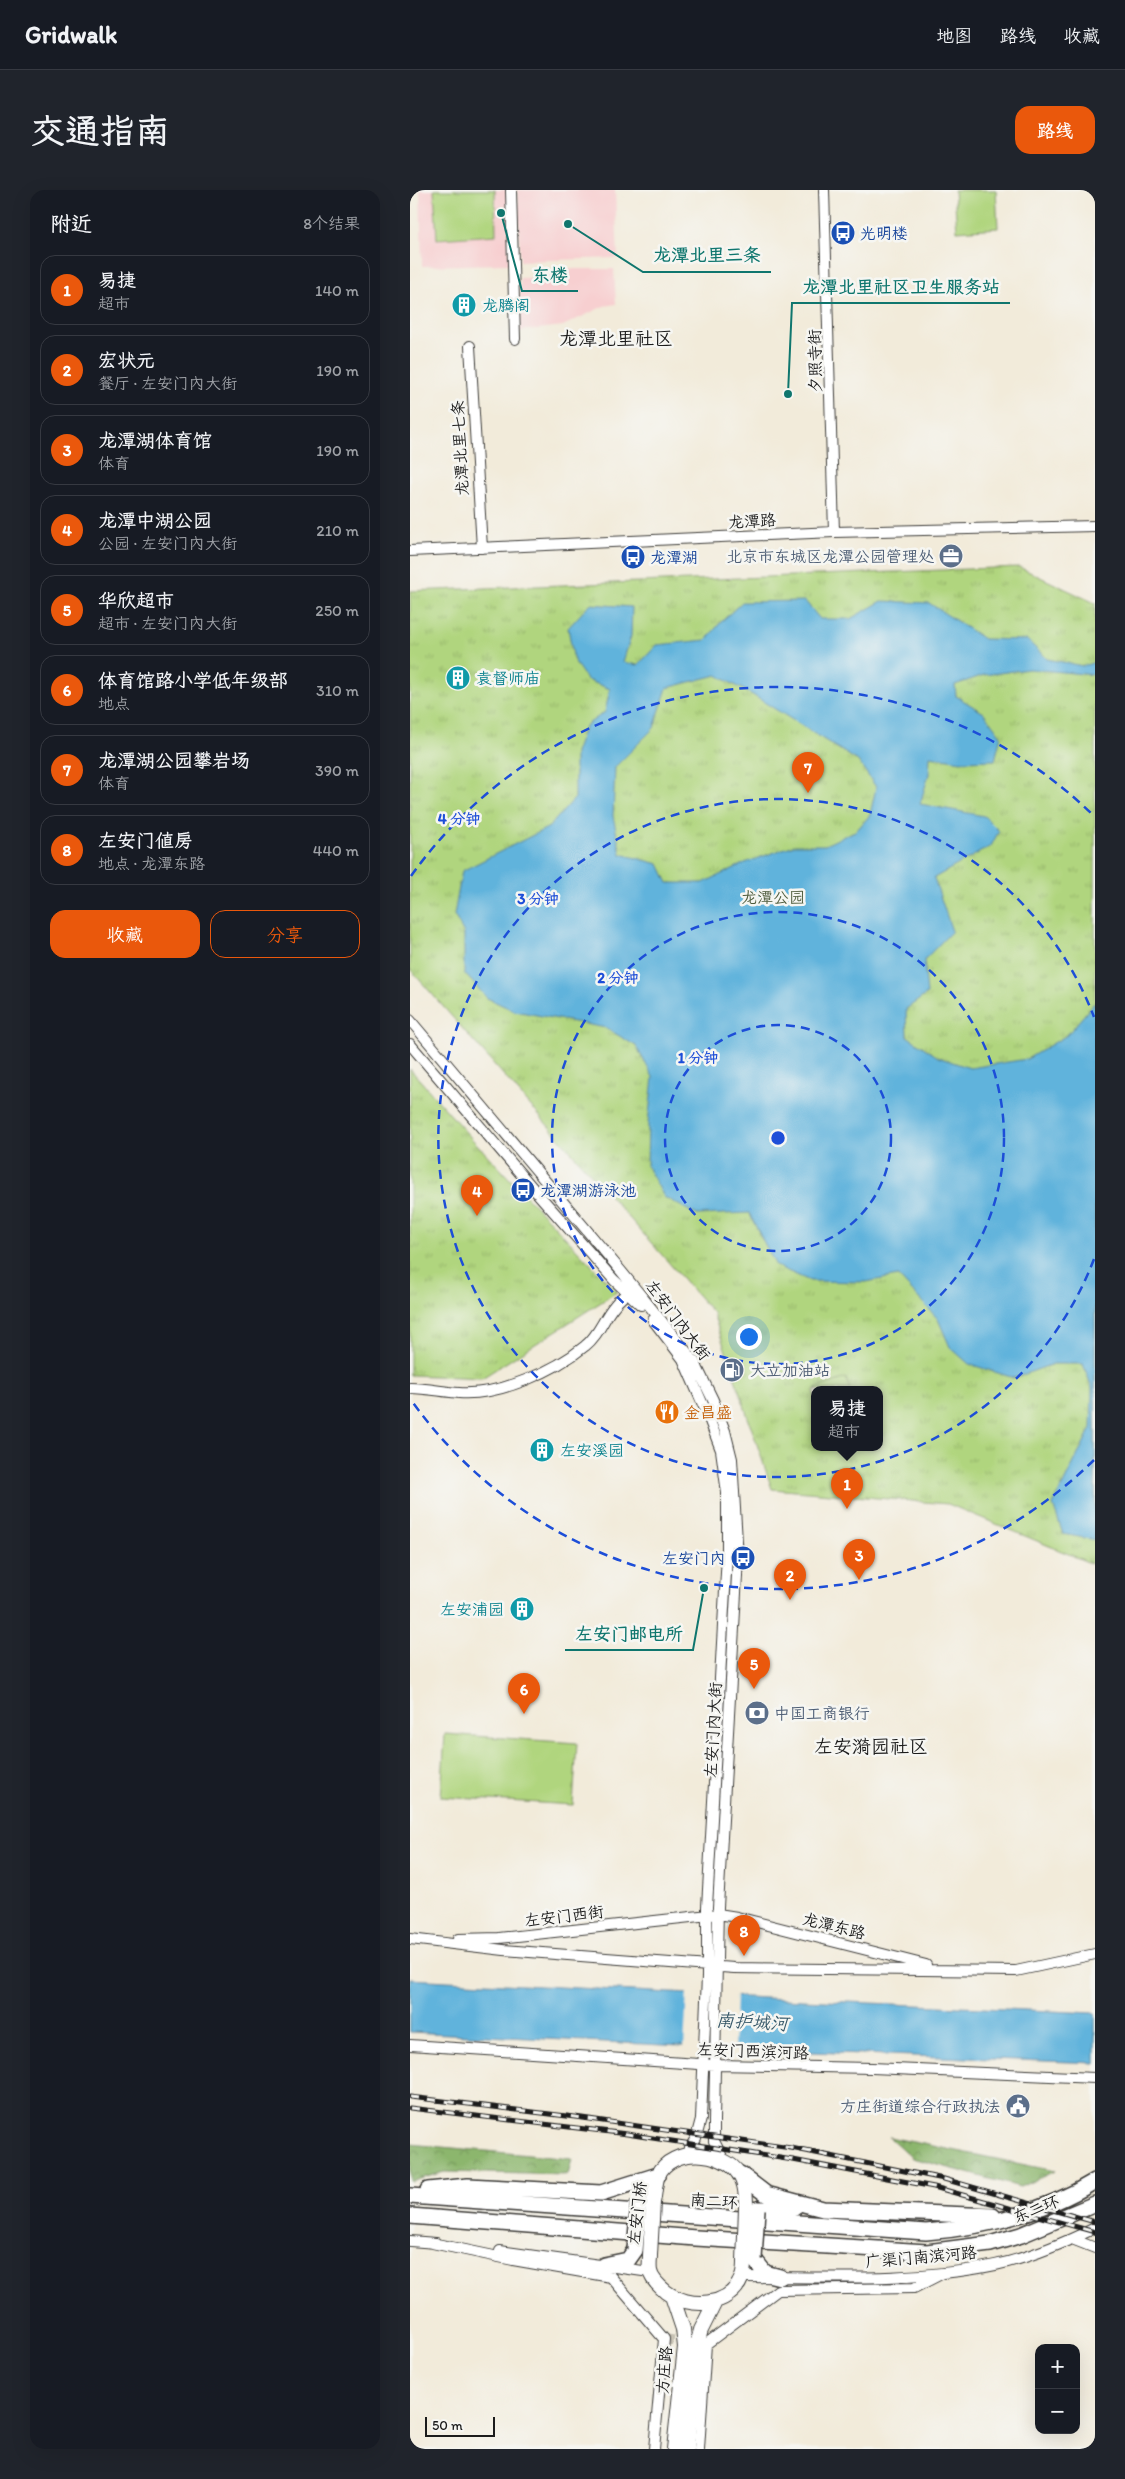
<!DOCTYPE html>
<html lang="zh">
<meta charset="utf-8">
<style>
:root{--surface:#171b24;--page:#20242c;--text:#f1f3f6;--muted:#9ea1a6;--line:#363941;--accent:#ea580c}
body{margin:0;font-family:Itim,"LXGW WenKai TC",sans-serif;background:var(--page);color:var(--text)}
.controls{position:absolute;right:15px;bottom:15px;display:grid;overflow:hidden;border-radius:10px;box-shadow:0 5px 20px #0002}
.controls button{width:45px;height:45px;display:grid;place-items:center;padding:0;border:0;border-bottom:1px solid var(--line);background:var(--surface);color:var(--text);font:25px sans-serif}
.scale{position:absolute;left:15px;bottom:12px;width:70px;box-sizing:border-box;padding-left:5px;border:2px solid #1c1c1c;border-top:0;font-size:14px;line-height:18px;white-space:nowrap;color:#1c1c1c;-webkit-text-stroke:4px #f6f6f2;paint-order:stroke}
.you{position:absolute;left:338px;top:1146px;width:18px;height:18px;margin:-12px;border:4px solid #fff;border-radius:50%;background:#1a73e8;box-shadow:0 0 0 8px #1a73e833}
.badge{display:grid;place-items:center;width:32px;height:32px;border-radius:50%;background:var(--accent);color:#fff;font-size:16px;font-weight:700}
.pin{position:absolute;translate:-50% -41px;filter:drop-shadow(0 1px 2px #0008)}
.pin::after{content:'';position:absolute;top:26px;width:18px;height:15px;background:inherit;clip-path:polygon(0 0,100% 0,50% 100%)}
.popup{position:absolute;left:401px;top:1196px;width:72px;height:65px;box-sizing:border-box;display:grid;place-content:center;border-radius:10px;background:var(--surface);filter:drop-shadow(0 1px 4px #0005);font-size:16px;white-space:nowrap;color:var(--muted)}
.popup b{font-size:19px;color:var(--text)}
.popup::after{content:'';position:absolute;left:50%;top:100%;margin-left:-10px;border:10px solid transparent;border-top-color:var(--surface)}
.list{margin:0;padding:0;list-style:none}
h2{display:flex;justify-content:space-between;align-items:center;height:65px;margin:0;padding:0 20px;font-size:21px}
h2 small{font-size:16px;font-weight:400;color:var(--muted)}
.list li{display:grid;grid-template-columns:32px 1fr auto;gap:15px;align-items:center;box-sizing:border-box;height:70px;margin:0 10px 10px;padding:0 10px;border:1px solid var(--line);border-radius:15px}
.list b{display:block;font-size:19px;white-space:nowrap}
.list p{margin:0;font-size:16px;white-space:nowrap;color:var(--muted)}
.list em{font-size:16px;font-style:normal;color:var(--muted)}
.actions{display:flex;gap:10px;padding:15px 20px}
.actions a{flex:1;padding:11px 0;border:1px solid var(--accent);border-radius:15px;text-align:center;font-size:18px;color:var(--accent)}
.actions .main{background:var(--accent);color:#fff}
.map{position:relative;flex:none;width:685px;height:2259px;overflow:hidden;border-radius:15px}
header{display:flex;align-items:center;gap:30px;box-sizing:border-box;height:70px;padding:0 25px;background:var(--surface);border-bottom:1px solid var(--line)}
header strong{font-size:24px}
nav{display:flex;gap:28px;margin-inline-start:auto;font-size:18px}
.intro{display:flex;align-items:center;justify-content:space-between;box-sizing:border-box;height:120px;padding:0 30px}
h1{margin:0;font-size:35px}
.button{padding:12px 22px;border-radius:15px;background:var(--accent);color:#fff;font-size:18px;font-weight:700}
main{display:flex;gap:30px;padding:0 30px}
aside{flex:1;background:var(--surface);border-radius:15px;box-shadow:0 5px 20px #0002}
.map>svg:first-child{display:block}
.built{fill:#f7cfd0}
.forest{fill:url(#forest-crowns);stroke:#546944}
.park{fill:url(#park-tufts);stroke:#66784d;fill-rule:evenodd}
.pitch{fill:#b0d57e;stroke:#66784d}
.water{fill:#60b3dc;stroke:#3e687c;fill-rule:evenodd}
.pier{fill:#f2ebda}
.lines{fill:none;stroke-linecap:round;stroke-linejoin:round}
.minor-tunnel{stroke:#c7c2b4;stroke-width:10;stroke-dasharray:10 5;stroke-linecap:butt}
.minor-casing{stroke:#3c3b38;stroke-width:12}
.major-casing{stroke:#3c3b38;stroke-width:16}
.highway-casing{stroke:#3c3b38;stroke-width:18}
.minor{stroke:#fff;stroke-width:10}
.major{stroke:#fff;stroke-width:14}
.highway{stroke:#fff;stroke-width:15}
.rail-casing{stroke:#1c1c1c;stroke-width:5}
.rail{stroke:#f6f6f2;stroke-width:3;stroke-dasharray:9;stroke-linecap:butt}
.major-bridge-casing{stroke:#3c3b38;stroke-width:16;stroke-linecap:butt}
.highway-bridge-casing{stroke:#3c3b38;stroke-width:18;stroke-linecap:butt}
.major-bridge{stroke:#fff;stroke-width:14}
.highway-bridge{stroke:#fff;stroke-width:15}
.ring{fill:none;stroke:#1d4ed8;stroke-width:2.5;stroke-dasharray:9 6}
.labels{text-anchor:middle;dominant-baseline:central;stroke-width:5;stroke-linejoin:round;paint-order:stroke}
.transit-label{font-size:16px;fill:#164399;stroke:#f6f6f2;text-anchor:start}
.culture-label{font-size:16px;fill:#0d838f;stroke:#f6f6f2;text-anchor:start}
.street-label{font-size:16px;fill:#1c1c1c;stroke:#f6f6f2}
.service-label{font-size:16px;fill:#4e5e75;stroke:#f6f6f2;text-anchor:end}
.park-label{font-size:16px;fill:#505d3e;stroke:#f6f6f2}
.food-label{font-size:16px;fill:#c56008;stroke:#f6f6f2;text-anchor:start}
.water-label{font-size:18px;font-style:italic;fill:#375869;stroke:#f6f6f2}
.quarter-label{font-size:19px;fill:#1c1c1c;stroke:#f6f6f2}
.centre{fill:#1d4ed8;stroke:#f6f6f2;stroke-width:2.5}
.ring-label{font-size:15px;text-anchor:middle;font-weight:bold;fill:#1d4ed8;stroke:#f6f6f2;stroke-width:5;stroke-linejoin:round;paint-order:stroke}
.leader{fill:none;stroke:#0f766e;stroke-width:2}
.callout-dot{fill:#0f766e;stroke:#f6f6f2;stroke-width:2}
.callout-label{font-size:18px;text-anchor:middle;font-weight:bold;fill:#0f766e;stroke:#f6f6f2;stroke-width:5;stroke-linejoin:round;paint-order:stroke}
</style>
<header>
<strong>Gridwalk</strong>
<nav><a>地图</a><a>路线</a><a>收藏</a></nav>
</header>
<div class="intro"><h1>交通指南</h1><a class="button">路线</a></div>
<main>
<aside>
<h2>附近<small>8个结果</small></h2>
<ul class="list">
<li><span class="badge">1</span><div><b>易捷</b><p>超市</p></div><em>140 m</em></li>
<li><span class="badge">2</span><div><b>宏状元</b><p>餐厅 · 左安门内大街</p></div><em>190 m</em></li>
<li><span class="badge">3</span><div><b>龙潭湖体育馆</b><p>体育</p></div><em>190 m</em></li>
<li><span class="badge">4</span><div><b>龙潭中湖公园</b><p>公园 · 左安门内大街</p></div><em>210 m</em></li>
<li><span class="badge">5</span><div><b>华欣超市</b><p>超市 · 左安门内大街</p></div><em>250 m</em></li>
<li><span class="badge">6</span><div><b>体育馆路小学低年级部</b><p>地点</p></div><em>310 m</em></li>
<li><span class="badge">7</span><div><b>龙潭湖公园攀岩场</b><p>体育</p></div><em>390 m</em></li>
<li><span class="badge">8</span><div><b>左安门值房</b><p>地点 · 龙潭东路</p></div><em>440 m</em></li>
</ul>
<div class="actions"><a class="main">收藏</a><a>分享</a></div>
</aside>
<div class="map">
<svg width="685" height="2259" viewBox="0 0 685 2259">
<defs>
<pattern id="forest-crowns" width="20" height="18" patternUnits="userSpaceOnUse" patternTransform="scale(1.25)"><rect width="20" height="18" fill="#8cb66d"/><path d="M2 6a3 3 0 1 1 6 0M12 15a3 3 0 1 1 6 0" fill="none" stroke="#729359"/></pattern>
<pattern id="park-tufts" width="24" height="20" patternUnits="userSpaceOnUse" patternTransform="scale(1.25)"><rect width="24" height="20" fill="#b0d57e"/><path d="M3 7l-1-3M5 7V3M7 7l1-3M15 17l-1-3M17 17v-4M19 17l1-3" fill="none" stroke="#97b66c"/></pattern>
</defs>
<rect width="100%" height="100%" fill="#f6f6f2"/>
<filter id="ink" filterUnits="userSpaceOnUse"><feTurbulence type="fractalNoise" baseFrequency=".02" numOctaves="2"/><feDisplacementMap in="SourceGraphic" scale="10" xChannelSelector="R" yChannelSelector="G"/><feConvolveMatrix kernelMatrix="1 2 1 2 8 2 1 2 1" color-interpolation-filters="sRGB"/></filter>
<filter id="wash" filterUnits="userSpaceOnUse"><feTurbulence type="fractalNoise" baseFrequency=".0096" numOctaves="4" result="noise"/><feDisplacementMap in="SourceGraphic" scale="20" xChannelSelector="R" yChannelSelector="G"/><feGaussianBlur stdDeviation="1.12" result="paint"/><feColorMatrix in="noise" values="0 0 0 0 0 0 0 0 0 0 0 0 0 0 0 0 0 1.4 0 .05"/><feComposite in="paint" operator="in"/></filter>
<g filter="url(#wash)">
<rect width="100%" height="100%" fill="#f2ebda"/>
<path class="built" d="M10 0H97L99 74 12 76Z
M108 0H205L208 68 110 71Z
M144 79H204L206 114 194 116 153 136 110 141V88L143 87Z"/>
<path class="forest" d="M479 1947 645 1981 610 1997 502 1968Z
M0 1954 162 1969 158 1985 34 1982 0 1992Z"/>
<path class="park" d="M609 377 685 413V1375L538 1314 362 1299 303 1123 0 779V401ZM404 1200H470V1258H404Z
M0 879 62 949 207 1102 72 1188 0 1185Z"/>
<path class="pitch" d="M24 0H85L86 45 27 49Z
M544 0H586L588 38 547 41Z
M436 1188 440 1200H406L405 1199Z
M35 1544 167 1553 163 1615 31 1607Z"/>
<path class="water" d="M395 411 410 429H440L472 411 519 413 574 449 617 450 637 469 673 476 685 472V485L619 479 574 485 545 495 546 506 574 523 591 546 585 570 551 571 520 566 519 584 510 614 574 626 589 641 581 656 524 688 542 741 514 770 517 804 496 819 497 846 528 867 560 878 617 869 657 845 685 812V1350L653 1344 643 1315 681 1238 682 1198 673 1174H643L604 1188 559 1174 540 1157 528 1129 488 1086 456 1092 400 1091 366 1076 339 1023 287 1025 254 1007 237 976 238 933 243 887 226 856 196 838 105 821 77 808 54 783V743L44 725 52 681 139 637 165 608V563L175 536 195 522 200 499 177 490 164 471 158 438 180 414 222 417 221 446 213 472 228 475 247 455 296 450 311 432 332 412ZM307 485 341 504 448 571 466 597 460 625 447 640 415 655H384L335 673 293 693H258L249 674 211 664 203 626 205 577 244 538 257 498Z
M0 1789 393 1810 685 1823V1873L349 1860 0 1842Z"/>
<path class="pier" d="M277 1801 326 1804 324 1861 274 1859Z"/>
</g>
<g filter="url(#ink)">
<g class="lines">
<path class="minor-tunnel" d="M254 2149 281 2153"/>
<defs>
<path id="minor" d="M101 0 105 149
M414 0 424 342
M60 156 72 358
M0 361 424 342 685 336
M0 830 211 1081 284 1171 303 1210 315 1241 322 1269 328 1368 308 1717 304 1932V1951L313 1969
M0 854 121 996 204 1090 231 1115
M243 1130 273 1169 298 1226 311 1260 317 1303V1365L297 1717V1786L291 1929 286 1948 275 1966
M0 1198C17 1198 33 1202 49 1203 89 1206 145 1181 175 1156 189 1145 193 1129 204 1116 209 1109 217 1103 224 1098
M0 1749 94 1760 324 1778 606 1781 685 1764
M48 1749 89 1748 308 1724 327 1727 516 1775
M0 1855 304 1875 462 1878 685 1888
M662 2049 685 2058
M0 2051 26 2053
M22 2053 103 2070 201 2087 254 2149 244 2259
M90 2061 240 2082
M332 2087C416 2087 503 2092 585 2075 620 2068 654 2053 685 2038
M289 2259 296 2154 368 2100 504 2098 533 2083"/>
<path id="major" d="M243 2012C245 2004 245 1992 248 1985 262 1956 313 1960 329 1984 336 1994 336 2007 336 2018
M240 2065C240 2070 239 2076 240 2081 241 2088 250 2097 256 2102 279 2119 320 2118 332 2087 334 2082 334 2076 334 2071
M262 2106 273 2139 275 2157 264 2259
M277 2259 286 2158 291 2140 305 2112"/>
<path id="highway" d="M330 1984 356 2004 413 2019 583 2026
M18 2000 58 1996 191 2003 248 1985
M0 2006 516 2042C575 2037 635 2022 685 1991
M347 2019 384 2018
M0 2026 286 2048 517 2062 580 2054 611 2045 685 2014
M344 2069 355 2083 370 2087
M194 2075 218 2070 225 2060"/>
</defs>
<use href="#minor" class="minor-casing"/>
<use href="#major" class="major-casing"/>
<use href="#highway" class="highway-casing"/>
<use href="#minor" class="minor"/>
<use href="#major" class="major"/>
<use href="#highway" class="highway"/>
<defs>
<path id="rail" d="M0 1907 165 1927 381 1958 534 1989 685 2032
M0 1918 217 1944 383 1970 524 1997 685 2042"/>
</defs>
<use href="#rail" class="rail-casing"/>
<use href="#rail" class="rail"/>
<defs>
<path id="major-bridge" d="M240 2065 243 2012
M334 2071 336 2018"/>
<path id="highway-bridge" d="M225 2060 229 2011
M344 2069 347 2019"/>
</defs>
<use href="#major-bridge" class="major-bridge-casing"/>
<use href="#highway-bridge" class="highway-bridge-casing"/>
<use href="#major-bridge" class="major-bridge"/>
<use href="#highway-bridge" class="highway-bridge"/>
</g>
</g>
<g class="ring">
<circle cx="368" cy="948" r="113"/>
<circle cx="368" cy="948" r="226"/>
<path d="M684 1069A339 339 0 1 1 684 827"/>
<path d="M684 1270A451 451 0 0 1 1 1210M1 686A451 451 0 0 1 684 626"/>
</g>
<defs>
<symbol id="bus-disc" viewBox="-11 -11 22 22"><circle r="9.5" fill="#1a4fb4" stroke="#f6f6f2"/><path d="M-5-6H5V4H4V6H2V4H-2V6H-4V4H-5ZM-3.5-4V0h7V-4ZM-3.5 1.2v1.5H-2V1.2ZM2 1.2v1.5H3.5V1.2Z" fill="#fff"/></symbol>
<symbol id="building-disc" viewBox="-11 -11 22 22"><circle r="9.5" fill="#0f9aa8" stroke="#f6f6f2"/><path d="M-4-6H4V6H1V3H-1V6H-4ZM-2.5-4.3h1.7v1.8h-1.7ZM.8-4.3h1.7v1.8H.8ZM-2.5-1h1.7V.8h-1.7ZM.8-1h1.7V.8H.8Z" fill="#fff"/></symbol>
<symbol id="office-disc" viewBox="-11 -11 22 22"><circle r="9.5" fill="#5c6f8a" stroke="#f6f6f2"/><path d="M-6-3h4V-5.5h4V-3h4V5H-6ZM-1-4.5V-3h2v-1.5ZM-6 0V1H6V0Z" fill="#fff"/></symbol>
<symbol id="fuel-disc" viewBox="-11 -11 22 22"><circle r="9.5" fill="#5c6f8a" stroke="#f6f6f2"/><path d="M-5.5-6h7V0h2V4h1.3V-2.5L3-4.5l.8-.8L6-3V5H2.5V1h-1V6h-7ZM-4.2-4.7v3.2H.2V-4.7Z" fill="#fff"/></symbol>
<symbol id="restaurant-disc" viewBox="-11 -11 22 22"><circle r="9.5" fill="#e8710a" stroke="#f6f6f2"/><path d="M-5-6h1v4h1v-4h1v4h1v-4h1v5L-1.5 .5V6h-2V.5L-5-1ZM5-6V6H3V1.5H1.5Q1.5-4 5-6Z" fill="#fff"/></symbol>
<symbol id="bank-disc" viewBox="-11 -11 22 22"><circle r="9.5" fill="#5c6f8a" stroke="#f6f6f2"/><path d="M-6-4H6V4H-6ZM0-2.3a2.3 2.3 0 1 0 0 4.6a2.3 2.3 0 1 0 0-4.6Z" fill="#fff"/></symbol>
<symbol id="civic-disc" viewBox="-11 -11 22 22"><circle r="9.5" fill="#5c6f8a" stroke="#f6f6f2"/><path d="M-.6-6.5H3V-4.5H.6V-3L4-1V1h2V6H-6V1h2V-1L-.6-3ZM-1.2 2.5V6h2.4V2.5Z" fill="#fff"/></symbol>
</defs>
<g fill-rule="evenodd">
<use href="#bus-disc" x="419" y="29" width="28" height="28"/>
<use href="#building-disc" x="40" y="101" width="28" height="28"/>
<use href="#office-disc" x="527" y="352" width="28" height="28"/>
<use href="#bus-disc" x="209" y="353" width="28" height="28"/>
<use href="#building-disc" x="34" y="474" width="28" height="28"/>
<use href="#bus-disc" x="99" y="986" width="28" height="28"/>
<use href="#fuel-disc" x="308" y="1166" width="28" height="28"/>
<use href="#restaurant-disc" x="243" y="1208" width="28" height="28"/>
<use href="#building-disc" x="118" y="1246" width="28" height="28"/>
<use href="#bus-disc" x="319" y="1354" width="28" height="28"/>
<use href="#building-disc" x="98" y="1405" width="28" height="28"/>
<use href="#bank-disc" x="333" y="1509" width="28" height="28"/>
<use href="#civic-disc" x="594" y="1902" width="28" height="28"/>
</g>
<g class="labels">
<g class="transit-label">
<text x="450" y="43">光明楼</text>
<text x="240" y="367">龙潭湖</text>
<text x="130" y="1000">龙潭湖游泳池</text>
<text x="316" y="1368" text-anchor="end">左安门内</text>
</g>
<g class="culture-label">
<text x="72" y="115">龙腾阁</text>
<text x="66" y="488">袁督师庙</text>
<text x="150" y="1260">左安溪园</text>
<text x="94" y="1419" text-anchor="end">左安浦园</text>
</g>
<g class="street-label">
<text transform="translate(405 171) rotate(-91)">夕照寺街</text>
<text transform="translate(50 258) rotate(-93)">龙潭北里七条</text>
<text transform="translate(342 331) rotate(-3)">龙潭路</text>
<text transform="translate(268 1130) rotate(53)">左安门内大街</text>
<text transform="translate(303 1540) rotate(-87)">左安门内大街</text>
<text transform="translate(154 1726) rotate(-7)">左安门西街</text>
<text transform="translate(424 1736) rotate(14)">龙潭东路</text>
<text transform="translate(343 1861) rotate(2)">左安门西滨河路</text>
<text transform="translate(304 2011) rotate(4)">南二环</text>
<text transform="translate(626 2019) rotate(-22)">东二环</text>
<text transform="translate(227 2023) rotate(-84)">左安门桥</text>
<text transform="translate(511 2067) rotate(-5)">广渠门南滨河路</text>
<text transform="translate(254 2180) rotate(-85)">方庄路</text>
</g>
<g class="service-label">
<text x="524" y="366">北京市东城区龙潭公园管理处</text>
<text x="340" y="1180" text-anchor="start">大立加油站</text>
<text x="364" y="1523" text-anchor="start">中国工商银行</text>
<text x="590" y="1916">方庄街道综合行政执法</text>
</g>
<g class="park-label">
<text x="363" y="707">龙潭公园</text>
</g>
<g class="food-label">
<text x="274" y="1222">金昌盛</text>
</g>
<g class="water-label">
<text transform="translate(342 1832) rotate(3)">南护城河</text>
</g>
<g class="quarter-label">
<text x="206" y="148">龙潭北里社区</text>
<text x="461" y="1556">左安漪园社区</text>
</g>
</g>
<circle cx="368" cy="948" r="8" class="centre"/>
<g class="ring-label">
<text x="49" y="634">4 分钟</text>
<text x="128" y="714">3 分钟</text>
<text x="208" y="793">2 分钟</text>
<text x="288" y="873">1 分钟</text>
</g>
<path class="leader" d="M158 34L233 82H361M91 23L112 101H168M378 204L382 113H600M294 1398L283 1460H155"/>
<g class="callout-dot">
<circle cx="158" cy="34" r="5"/>
<circle cx="91" cy="23" r="5"/>
<circle cx="378" cy="204" r="5"/>
<circle cx="294" cy="1398" r="5"/>
</g>
<g class="callout-label">
<text x="297" y="71">龙潭北里三条</text>
<text x="140" y="91">东楼</text>
<text x="491" y="103">龙潭北里社区卫生服务站</text>
<text x="219" y="1450">左安门邮电所</text>
</g>
</svg>
<div class="controls">
<button>+</button>
<button>−</button>
</div>
<div class="scale">50 m</div>
<div class="you"></div>
<div class="pin badge" style="left:437px;top:1319px">1</div>
<div class="popup"><b>易捷</b>超市</div>
<div class="pin badge" style="left:380px;top:1410px">2</div>
<div class="pin badge" style="left:449px;top:1390px">3</div>
<div class="pin badge" style="left:67px;top:1026px">4</div>
<div class="pin badge" style="left:344px;top:1499px">5</div>
<div class="pin badge" style="left:114px;top:1524px">6</div>
<div class="pin badge" style="left:398px;top:603px">7</div>
<div class="pin badge" style="left:334px;top:1766px">8</div>
</div>
</main>
